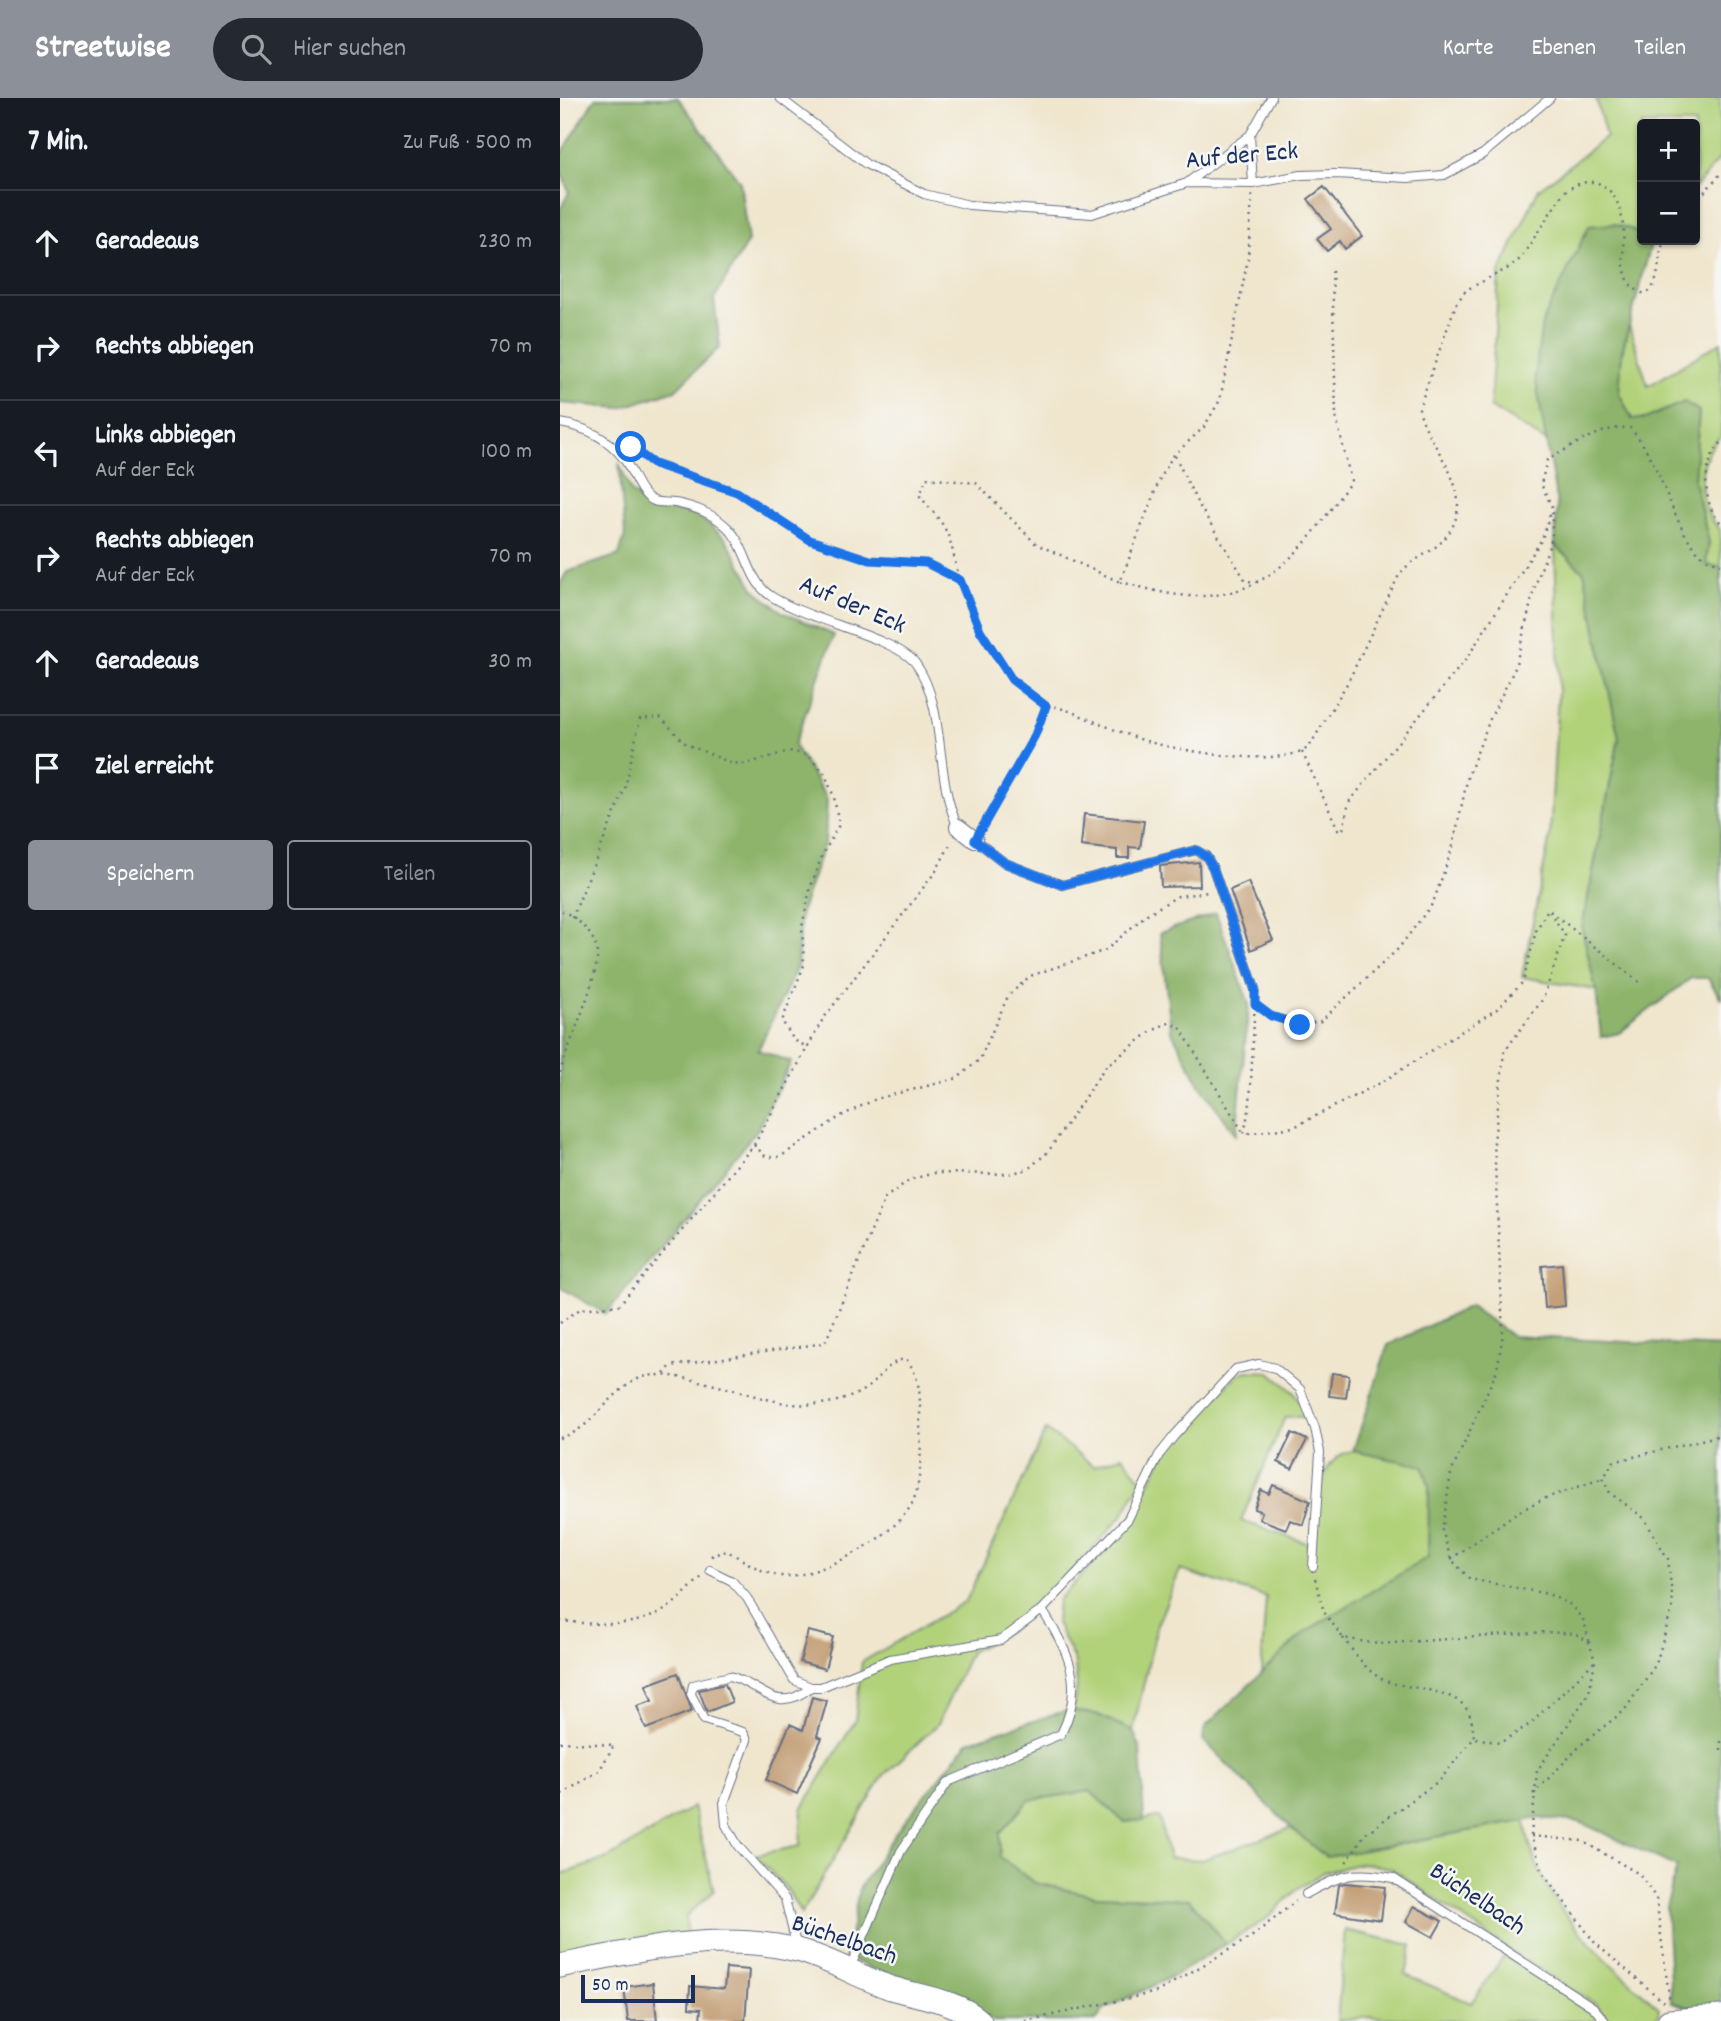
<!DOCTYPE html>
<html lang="de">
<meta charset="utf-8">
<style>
:root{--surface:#171b24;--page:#242831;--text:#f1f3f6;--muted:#9ea1a6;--line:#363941;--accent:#8c9099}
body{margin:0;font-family:Dekko,sans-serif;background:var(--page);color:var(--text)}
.controls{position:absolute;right:21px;top:21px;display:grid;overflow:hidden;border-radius:7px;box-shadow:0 2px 5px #0004}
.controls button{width:63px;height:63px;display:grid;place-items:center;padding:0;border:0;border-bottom:2px solid var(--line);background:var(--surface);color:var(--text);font:35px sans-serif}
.scale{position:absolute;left:21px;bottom:18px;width:114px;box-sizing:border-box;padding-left:7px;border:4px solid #1b2f5e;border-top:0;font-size:19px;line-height:24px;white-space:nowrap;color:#1b2f5e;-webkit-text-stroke:5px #f6f6f2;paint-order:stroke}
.stop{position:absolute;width:21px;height:21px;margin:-16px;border:5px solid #1a73e8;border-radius:50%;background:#fff}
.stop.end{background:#1a73e8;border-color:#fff;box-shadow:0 2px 7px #0008}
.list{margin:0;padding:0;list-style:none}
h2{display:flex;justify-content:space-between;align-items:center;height:91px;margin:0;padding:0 28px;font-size:30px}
h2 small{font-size:23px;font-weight:400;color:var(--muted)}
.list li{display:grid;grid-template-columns:46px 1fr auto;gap:21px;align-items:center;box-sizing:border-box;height:105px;padding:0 28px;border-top:2px solid var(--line)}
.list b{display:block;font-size:26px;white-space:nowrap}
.list p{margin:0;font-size:23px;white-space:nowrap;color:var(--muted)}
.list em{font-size:23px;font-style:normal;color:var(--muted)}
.actions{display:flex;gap:14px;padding:21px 28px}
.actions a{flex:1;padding:16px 0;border:2px solid var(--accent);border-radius:7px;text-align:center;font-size:24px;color:var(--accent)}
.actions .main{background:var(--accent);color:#fff}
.icon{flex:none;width:38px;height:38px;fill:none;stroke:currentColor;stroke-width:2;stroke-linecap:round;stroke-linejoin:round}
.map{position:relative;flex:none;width:1161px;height:1923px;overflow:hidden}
header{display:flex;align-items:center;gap:42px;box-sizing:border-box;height:98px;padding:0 35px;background:var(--accent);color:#fff}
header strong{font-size:33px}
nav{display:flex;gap:38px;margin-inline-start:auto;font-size:24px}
.search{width:490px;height:63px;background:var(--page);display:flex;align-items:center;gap:18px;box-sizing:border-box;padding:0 24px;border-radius:38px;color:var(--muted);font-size:26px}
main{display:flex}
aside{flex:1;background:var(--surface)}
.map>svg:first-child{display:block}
.green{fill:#b2d27a;stroke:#66806c;stroke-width:2}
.forest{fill:#8db46a;stroke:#547264;stroke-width:2}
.building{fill:#c4a079}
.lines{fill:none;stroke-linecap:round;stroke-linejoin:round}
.lane-casing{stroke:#666f85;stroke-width:10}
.street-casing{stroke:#666f85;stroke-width:18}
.secondary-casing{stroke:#666f85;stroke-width:25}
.path{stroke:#666f85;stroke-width:2.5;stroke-dasharray:2 5;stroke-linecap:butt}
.lane{stroke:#fff;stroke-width:8}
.street{stroke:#fff;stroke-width:16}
.secondary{stroke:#fff;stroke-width:23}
.route{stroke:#1a73e8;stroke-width:9}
.labels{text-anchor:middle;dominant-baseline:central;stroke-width:5;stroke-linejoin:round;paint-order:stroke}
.street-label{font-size:26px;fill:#1b2f5e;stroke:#f6f6f2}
</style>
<header>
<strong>Streetwise</strong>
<div class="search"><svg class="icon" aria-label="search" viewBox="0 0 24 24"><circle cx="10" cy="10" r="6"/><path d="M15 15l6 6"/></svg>Hier suchen</div>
<nav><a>Karte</a><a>Ebenen</a><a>Teilen</a></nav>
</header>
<main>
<aside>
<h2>7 Min.<small>Zu Fuß · 500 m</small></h2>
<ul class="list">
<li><svg class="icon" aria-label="ahead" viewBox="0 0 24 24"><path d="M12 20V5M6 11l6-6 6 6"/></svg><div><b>Geradeaus</b></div><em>230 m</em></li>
<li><svg class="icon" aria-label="right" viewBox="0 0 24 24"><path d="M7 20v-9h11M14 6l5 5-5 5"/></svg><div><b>Rechts abbiegen</b></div><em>70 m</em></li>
<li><svg class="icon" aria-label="left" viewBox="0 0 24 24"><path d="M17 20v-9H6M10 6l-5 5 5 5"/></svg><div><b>Links abbiegen</b><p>Auf der Eck</p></div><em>100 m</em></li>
<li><svg class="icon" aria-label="right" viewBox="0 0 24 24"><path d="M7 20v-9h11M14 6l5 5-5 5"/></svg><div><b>Rechts abbiegen</b><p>Auf der Eck</p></div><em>70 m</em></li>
<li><svg class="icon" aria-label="ahead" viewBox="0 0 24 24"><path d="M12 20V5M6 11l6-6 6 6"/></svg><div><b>Geradeaus</b></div><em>30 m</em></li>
<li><svg class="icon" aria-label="arrive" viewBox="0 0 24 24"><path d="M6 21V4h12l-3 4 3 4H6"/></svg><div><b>Ziel erreicht</b></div></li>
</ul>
<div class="actions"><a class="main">Speichern</a><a>Teilen</a></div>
</aside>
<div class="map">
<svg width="1161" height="1923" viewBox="0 0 1161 1923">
<rect width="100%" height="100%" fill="#f6f6f2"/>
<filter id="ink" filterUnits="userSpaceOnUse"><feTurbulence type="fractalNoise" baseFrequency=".0143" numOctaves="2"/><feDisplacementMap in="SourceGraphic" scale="14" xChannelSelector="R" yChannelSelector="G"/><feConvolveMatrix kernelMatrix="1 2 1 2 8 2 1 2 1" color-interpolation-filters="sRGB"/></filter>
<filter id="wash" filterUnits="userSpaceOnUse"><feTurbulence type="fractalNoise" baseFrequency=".00686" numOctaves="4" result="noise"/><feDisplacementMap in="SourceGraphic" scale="28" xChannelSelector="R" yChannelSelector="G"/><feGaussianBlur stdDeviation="1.57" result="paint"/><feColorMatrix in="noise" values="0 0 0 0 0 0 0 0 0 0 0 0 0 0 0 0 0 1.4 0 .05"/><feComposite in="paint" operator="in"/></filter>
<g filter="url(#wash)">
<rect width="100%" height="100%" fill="#f0e6ce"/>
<path class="green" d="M1036 0H1160V60L1135 90V26H1082V135L1054 126 975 277 987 344 930 309 939 177 978 92 1046 39Z
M1069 227 1088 288 1161 244V338C1139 359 1136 391 1150 419 1152 424 1158 427 1160 432 1161 441 1161 460 1161 470L1146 466 1149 444 1134 383 1139 313 1124 304 1085 321H1072L1059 295 1062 254Z
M995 447 1024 474 1059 640 1022 830 1036 892 962 879 990 738 999 578Z
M687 1273 710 1274 734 1295 748 1319H725L681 1423 750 1446C755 1419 756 1357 793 1353 805 1351 848 1364 863 1367L870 1388 868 1460 745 1534 701 1576 706 1499 620 1472 597 1527 573 1633 536 1616 512 1613 517 1588 515 1564 496 1525 498 1502 560 1438 572 1420 599 1365 617 1339 678 1276Z
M486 1332 534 1368 563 1358 582 1382 562 1418 479 1509 448 1534 410 1554 378 1626 323 1678 241 1816 227 1791 195 1757 240 1748 242 1711 295 1623 302 1564 406 1503Z
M530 1693 564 1724 599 1719 609 1760 642 1762 731 1730 766 1759 965 1723C975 1804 1041 1857 1098 1909L1100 1915 1093 1923H1050L1035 1906 949 1852 831 1770 802 1765 764 1774 735 1793 705 1822 666 1846 629 1802 536 1798 474 1785 440 1759V1735L469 1702Z
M133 1709 154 1793 126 1818 127 1838 0 1858V1777L48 1760Z
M785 1832 852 1847 846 1877 911 1905 944 1858 1036 1917 1039 1923H892L811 1919 777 1923Z"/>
<path class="forest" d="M35 0H118L180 84 188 143 154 201 160 249 115 292 61 310 0 305V112L9 94 0 71V59Z
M1054 126 1082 135V142H1092L1062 254 1059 295 1072 321H1085L1124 304 1139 313 1134 383 1149 444 1146 466 1161 470V901L1148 880H1131L1059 935 1041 939 1036 892 1022 830 1059 640 1024 474 995 447 997 406 975 277 982 225 1029 128Z
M59 365 71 394 86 407 137 417 166 441 195 492 222 514 274 537 234 647 267 701 265 743 241 813 237 869 198 952 231 964 197 1032 46 1216 0 1189V486L7 474 59 457 65 437Z
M656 815 689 906 676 1037 639 985 611 932 600 835Z
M910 1208 952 1238 1161 1249V1909L1134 1911 1111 1904 1106 1809 1117 1769 1020 1724 979 1720 766 1759 731 1730 643 1642 645 1629 745 1534 868 1459 869 1388 863 1368 793 1353 828 1247Z
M505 1613 536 1616 573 1633 580 1649 584 1722 564 1724 530 1693 469 1702 440 1735V1759L475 1785 536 1798 629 1801 666 1846 615 1877 544 1911 536 1923H434L374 1895 286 1860 299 1791 336 1734 409 1643Z"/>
<g id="blocks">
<path class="building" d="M764 89 802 138 785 151 780 143 767 153 757 141 771 131 748 101Z
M524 716 584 723 580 750 569 749V760H557V752L521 748Z
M639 764 640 788 601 789 600 768Z
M688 784 713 842 691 852 670 792Z
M1002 1166 1005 1208 985 1210 982 1168Z
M772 1275 789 1277 786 1300 769 1298Z
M732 1335 747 1342 732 1371 718 1364Z
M713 1387 750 1403 743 1427 730 1422 726 1431 699 1421 702 1414 694 1411 701 1392 709 1396Z
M248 1533 273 1539 265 1571 240 1564Z
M118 1575 132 1613 86 1631 77 1608 92 1603 86 1587Z
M165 1586 172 1604 147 1614 139 1592Z
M252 1599 267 1603 257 1638 262 1640 237 1696 206 1682 230 1626 243 1632Z
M785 1785 825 1789 821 1822 775 1815 779 1787Z
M854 1808 882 1823 873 1839 846 1824Z
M166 1870 189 1872 185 1923H140L141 1911 129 1910 130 1888 164 1891Z
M93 1885 97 1923H68L64 1889Z"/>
</g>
</g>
<g filter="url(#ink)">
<use href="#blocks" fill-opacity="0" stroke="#666f85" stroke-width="2"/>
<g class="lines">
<defs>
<path id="lane" d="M220 0 306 66 364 96 409 107 532 116 627 85 693 86 741 77 777 76 848 80 884 77 923 56 990 0
M690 37 693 86
M627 85 690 37 711 0
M0 325C25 329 47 339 63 360 74 373 77 395 94 403 99 405 109 404 115 405 135 409 152 415 167 429 187 448 187 479 208 496 242 521 338 540 356 566 387 610 374 679 398 729
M415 742 445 765 502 787 636 752 646 758 653 770 695 891
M150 1472 172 1483 187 1500 234 1582 251 1589H261L330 1561 441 1542 482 1512
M746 1796C781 1777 792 1772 833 1780L1033 1909 1045 1923
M237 1850 225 1801 178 1748 166 1727 164 1705 187 1642 183 1634 144 1622 131 1596 133 1587 170 1578C203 1588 216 1618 251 1589
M290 1870 341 1753 388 1684 501 1636C526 1587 509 1554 482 1512L568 1421 599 1357 615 1337 676 1271 699 1266 715 1270 740 1291 755 1330 760 1354 753 1469"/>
<path id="street" d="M398 729 415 742"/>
<path id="secondary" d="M0 1868C77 1852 158 1833 237 1852 270 1861 299 1879 331 1890 357 1898 399 1903 420 1923
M1109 1923 1161 1919"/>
</defs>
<use href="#lane" class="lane-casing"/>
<use href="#street" class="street-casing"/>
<use href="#secondary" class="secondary-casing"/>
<path class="path" d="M692 97 688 160 660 302 644 329 612 359 599 383 560 484 476 446 416 385 366 380 360 398C368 409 380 420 386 433 393 446 394 464 399 479 414 528 448 602 504 611 536 623 571 641 606 648 638 655 723 669 749 649L788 584 839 477C850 461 872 456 885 440 923 393 866 350 859 310L896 206 906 192 952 168 961 160 1004 94C1037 70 1059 92 1063 127 1065 146 1059 169 1071 187 1074 191 1080 194 1085 196 1103 187 1095 158 1105 142
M1135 105 1161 75
M1161 345C1142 364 1141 406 1161 425
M68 348 94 366 177 394 250 442 309 462 367 465 400 482
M615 358 637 404 686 483 700 484
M560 484C579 488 599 495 618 497 708 507 745 448 791 383L776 318 772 169
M742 654 778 731 783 732 789 704 907 560 982 441 991 412
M422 730 475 637 486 609
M990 813 1079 884
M12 820 65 690 80 621 100 619 126 646 171 665 186 666 229 653 247 657 264 674 274 699 279 727 261 760 250 791 242 829 244 867 222 923 234 942 247 949
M695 901 690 1005 684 1036 734 1029 822 984 937 911 963 884 976 833 988 811 1005 837 983 901 944 954 934 1044 943 1236 937 1272 891 1375 882 1432 891 1461 910 1481 988 1496 1011 1507 1024 1523 1029 1544
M695 906 711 918 740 927 761 923 838 851 873 805 893 748 908 678 930 621 955 570 975 488 992 440V409L981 386 987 362C1011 349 1043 327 1070 330 1104 366 1109 425 1141 457 1146 462 1155 464 1161 466
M0 975C8 945 40 879 37 853 35 837 17 819 2 813
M194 1047 206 1059H220L281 1018 316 1001 398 980 420 961 448 898 470 878 546 852 587 816 618 798 649 794
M0 1225 20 1211 59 1207 194 1047 263 921 376 773 391 745
M104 1276 111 1268 265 1245 325 1100 349 1082 374 1075 449 1076 468 1071 488 1054 545 969 589 935 607 925 619 928 684 1036
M0 1340C34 1331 48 1294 80 1280 109 1267 196 1302 232 1306 258 1308 286 1305 308 1289 321 1279 329 1263 346 1261 362 1280 360 1303 360 1327 361 1352 362 1377 354 1401 342 1436 252 1486 215 1477 199 1473 182 1461 167 1453L152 1457V1462
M891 1461 956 1415 983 1401 1041 1381
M755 1481 764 1514 783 1540 818 1546 986 1534 1016 1536 1029 1544 1035 1563 1029 1595 977 1673 971 1738 983 1775 1035 1845 1105 1905
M0 1523C34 1526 69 1531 101 1514 116 1506 129 1490 142 1479
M783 1540C795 1555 808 1576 826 1583 847 1591 895 1590 908 1613 912 1620 913 1632 914 1640L880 1682 805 1736 785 1766
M916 1640 940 1645 970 1626 1035 1563
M1161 1643V1654
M0 1644 54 1647 39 1673 0 1697
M973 1696 1024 1644 1064 1613 1096 1566 1113 1507 1108 1461 1084 1420 1050 1395 1043 1381 1053 1364 1161 1337
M971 1738 1022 1743 1079 1776 1096 1800 1110 1905
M465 1923 597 1894 691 1839 736 1803"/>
<use href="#lane" class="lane"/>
<use href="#street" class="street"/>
<use href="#secondary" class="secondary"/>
</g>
</g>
<g class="lines" filter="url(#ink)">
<path class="route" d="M71 349 94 366 177 394 250 442 310 462 366 465 400 482 420 532 452 582 486 608 475 637 415 742 445 765 502 787 636 752 646 758 653 770 695 891V906L711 918 740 927"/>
</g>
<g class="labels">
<g class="street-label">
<text transform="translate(682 59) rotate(-5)">Auf der Eck</text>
<text transform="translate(292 508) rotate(23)">Auf der Eck</text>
<text transform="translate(917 1802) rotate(34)">Büchelbach</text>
<text transform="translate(284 1843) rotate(19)">Büchelbach</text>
</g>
</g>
</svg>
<div class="controls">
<button>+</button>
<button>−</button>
</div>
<div class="scale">50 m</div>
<div class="stop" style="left:71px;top:349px"></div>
<div class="stop end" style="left:740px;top:927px"></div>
</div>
</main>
